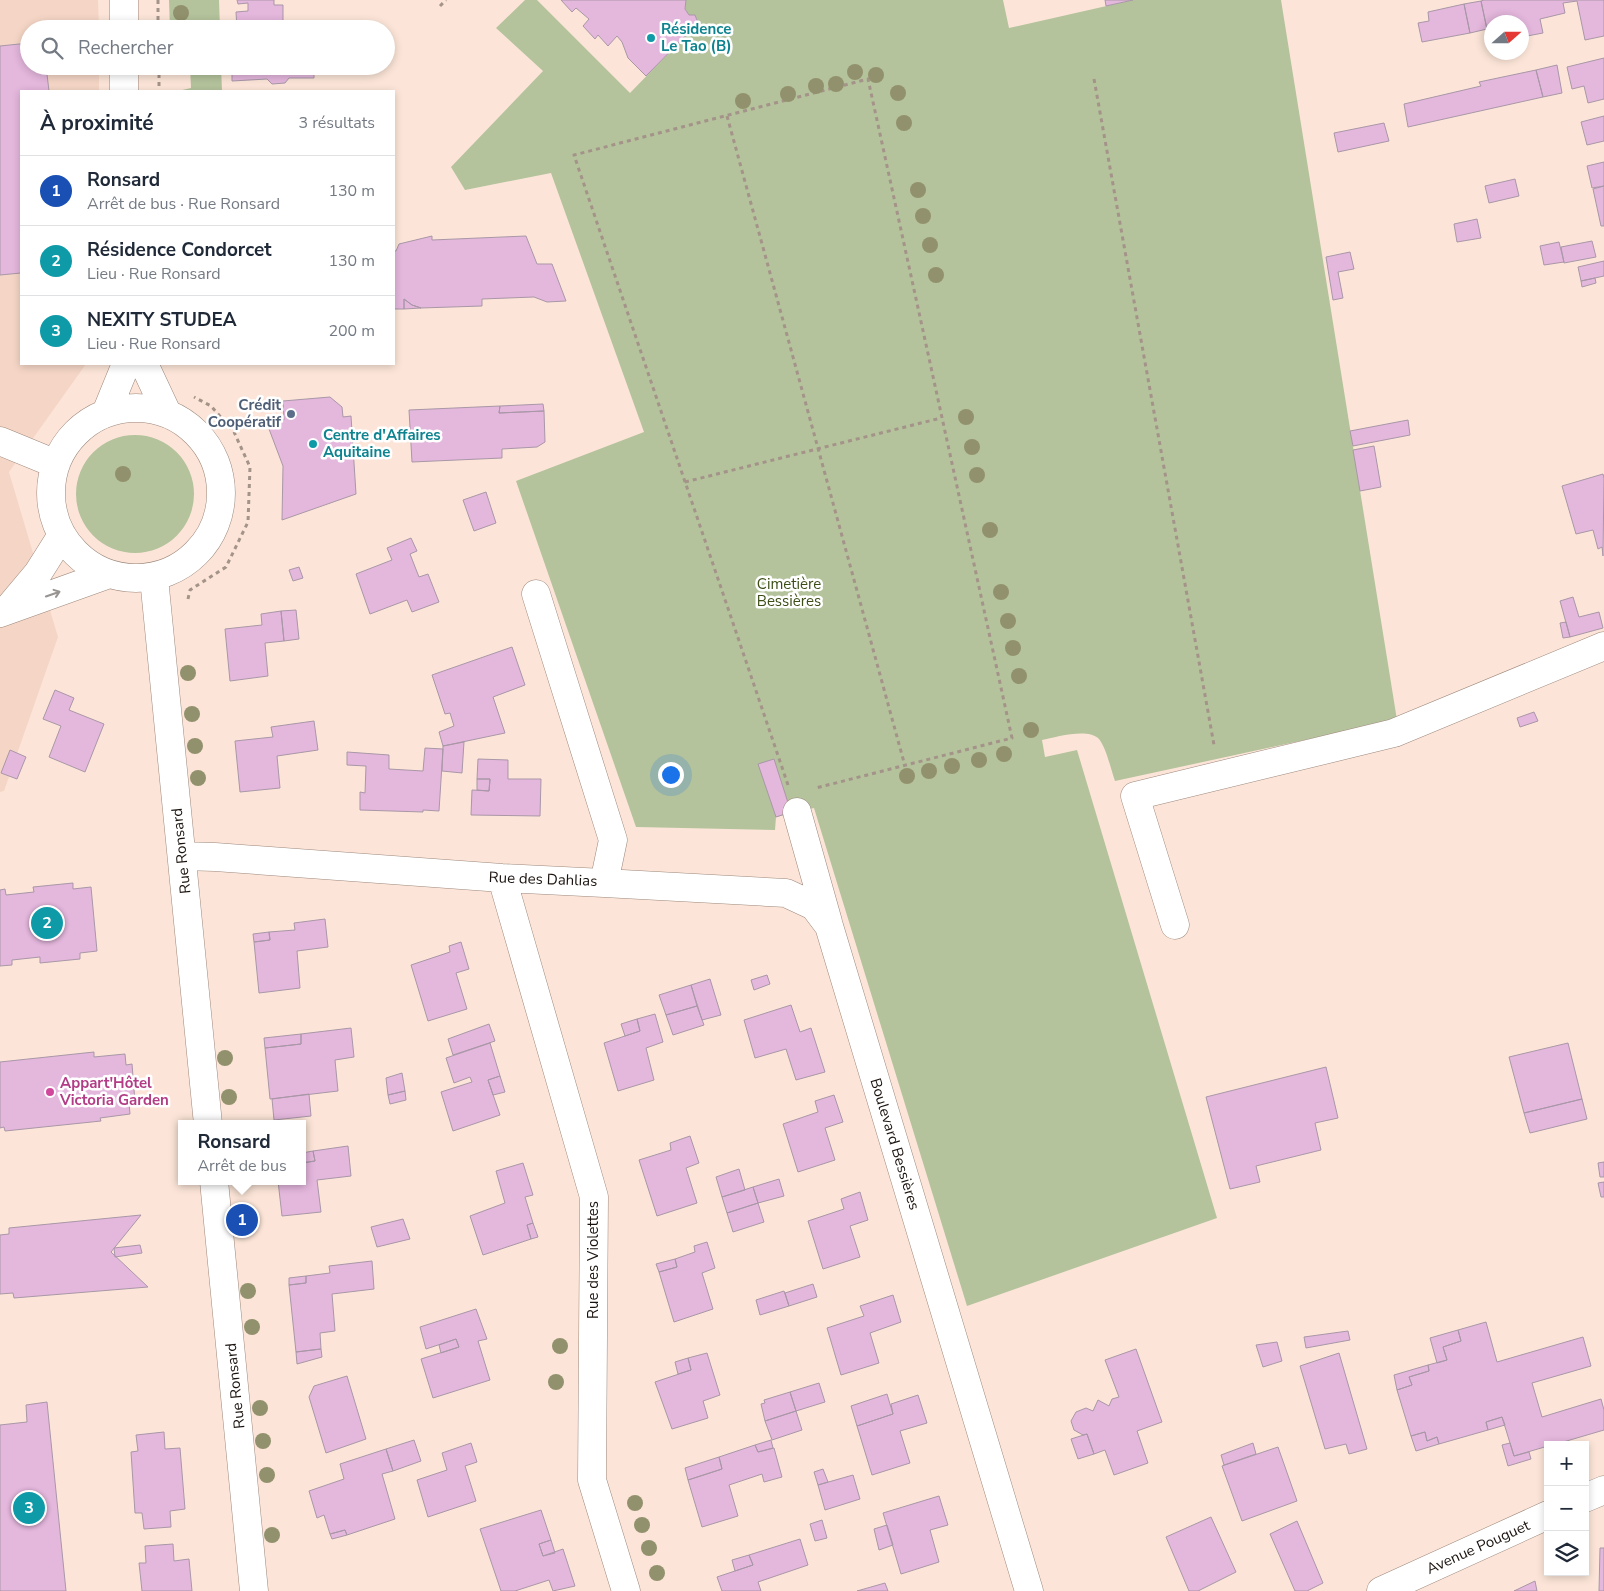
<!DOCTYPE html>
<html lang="fr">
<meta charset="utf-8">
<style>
:root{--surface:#fff;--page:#f2f2f3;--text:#1f2937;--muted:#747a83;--line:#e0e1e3;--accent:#0f766e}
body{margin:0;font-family:"Nunito Sans",sans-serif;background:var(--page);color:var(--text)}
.controls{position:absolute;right:15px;bottom:15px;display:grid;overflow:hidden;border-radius:0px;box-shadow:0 2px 8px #0003}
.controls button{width:45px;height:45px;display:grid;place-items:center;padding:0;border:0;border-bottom:1px solid var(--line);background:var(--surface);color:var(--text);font:25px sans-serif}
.compass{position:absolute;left:1484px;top:15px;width:45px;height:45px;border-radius:50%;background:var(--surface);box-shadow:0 2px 8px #0003;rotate:69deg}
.you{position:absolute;left:670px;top:774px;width:18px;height:18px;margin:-12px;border:4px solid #fff;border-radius:50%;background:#1a73e8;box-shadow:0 0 0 8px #1a73e833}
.badge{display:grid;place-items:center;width:32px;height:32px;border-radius:50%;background:var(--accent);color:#fff;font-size:16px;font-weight:700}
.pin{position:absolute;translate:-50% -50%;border:2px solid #fff;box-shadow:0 1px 5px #0006}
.popup{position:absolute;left:178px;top:1120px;width:128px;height:65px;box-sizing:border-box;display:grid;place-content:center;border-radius:0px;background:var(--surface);filter:drop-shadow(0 1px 4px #0005);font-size:16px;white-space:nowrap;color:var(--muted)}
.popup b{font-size:19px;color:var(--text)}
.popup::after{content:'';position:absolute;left:50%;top:100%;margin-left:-10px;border:10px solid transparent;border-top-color:var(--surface)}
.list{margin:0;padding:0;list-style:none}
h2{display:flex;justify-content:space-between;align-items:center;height:65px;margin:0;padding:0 20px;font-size:21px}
h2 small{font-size:16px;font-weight:400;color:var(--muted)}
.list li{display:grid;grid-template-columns:32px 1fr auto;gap:15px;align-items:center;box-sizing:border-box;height:70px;padding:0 20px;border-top:1px solid var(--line)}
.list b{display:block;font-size:19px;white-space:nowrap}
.list p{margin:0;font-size:16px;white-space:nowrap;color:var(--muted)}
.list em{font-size:16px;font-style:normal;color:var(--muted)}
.icon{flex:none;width:28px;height:28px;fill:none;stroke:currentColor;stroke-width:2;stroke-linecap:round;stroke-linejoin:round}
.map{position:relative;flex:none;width:1604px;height:1591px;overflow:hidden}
.search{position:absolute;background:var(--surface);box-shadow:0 2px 8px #0003;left:20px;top:20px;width:375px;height:55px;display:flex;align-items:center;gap:12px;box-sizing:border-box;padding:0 18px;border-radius:28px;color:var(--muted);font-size:19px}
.panel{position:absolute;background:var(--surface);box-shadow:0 2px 8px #0003;left:20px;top:90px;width:375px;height:275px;border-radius:0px}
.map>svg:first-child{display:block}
.built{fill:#f5d6c6}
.green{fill:#b4c39c}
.building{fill:#e4b7dd;stroke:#a997a7}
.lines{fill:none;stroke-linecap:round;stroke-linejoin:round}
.minor-casing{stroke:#9d887c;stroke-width:29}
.path{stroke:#a49389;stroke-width:3;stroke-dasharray:4 4;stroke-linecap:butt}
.minor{stroke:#fff;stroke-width:28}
.tree{fill:#92916d}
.oneway{stroke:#989492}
.culture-dot{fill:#0f9aa8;stroke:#fff;stroke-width:2}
.service-dot{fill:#5c6f8a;stroke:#fff;stroke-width:2}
.hotel-dot{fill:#d1479c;stroke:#fff;stroke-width:2}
.labels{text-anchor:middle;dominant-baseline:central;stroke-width:5;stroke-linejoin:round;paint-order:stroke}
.culture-label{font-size:15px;font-weight:bold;fill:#0d838f;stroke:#fff;text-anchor:start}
.service-label{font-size:15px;font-weight:bold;fill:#4e5e75;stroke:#fff;text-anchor:end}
.park-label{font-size:15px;fill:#3c4d16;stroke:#fff}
.street-label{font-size:15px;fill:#19110d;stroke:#fff}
.hotel-label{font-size:15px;font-weight:bold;fill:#b23c85;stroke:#fff;text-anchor:start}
</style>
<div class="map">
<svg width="1604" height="1591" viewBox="0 0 1604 1591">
<rect width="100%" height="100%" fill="#fce5d8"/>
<path class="built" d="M0 0H98L99 29H29V66H99V91H21V364H86L9 472 58 637 4 791 0 792Z"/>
<path class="green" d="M169 0H219L220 29H170Z
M525 0H537L630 93 698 23 695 15H689L685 9 686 0H1003L1009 28 1133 0H1281L1397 720 1115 781C1111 770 1106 746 1098 738 1087 728 1055 737 1042 740L1045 757 1077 750 1217 1218 967 1306 814 808 776 817 775 830 636 827 516 481 644 432 551 173 465 190 451 167 543 71 496 28Z
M190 66H221L222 91H178L191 88Z
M76 494a59 59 0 1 1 118 0a59 59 0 1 1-118 0Z"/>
<path class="building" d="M237 0H274V5H283V28L312 26V29H237L236 12 248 11V3L238 4Z
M561 0H686L685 9 689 15H695L698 23 646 76 628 58 622 42 617 36 608 46 598 35 595 39 583 26 589 19 576 8 572 12Z
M1105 0H1133L1106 6Z
M1484 0H1604V36L1585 40 1577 1 1563 3 1565 13 1540 19 1543 33 1522 37V22H1492V43L1490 44 1481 1Z
M1481 1 1487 29 1470 33 1464 4Z
M1464 4 1470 33 1422 42 1418 23 1429 21 1428 12Z
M29 43V66H46L49 91H21V273L0 275V46Z
M1604 58V99L1588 103 1584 86 1572 89 1567 67Z
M1557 65 1562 93 1543 97 1536 70Z
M232 66H314V78H289L285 83 272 84 267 79 232 81Z
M1536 70 1543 97 1408 127 1404 104 1481 86 1479 82Z
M1604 116V141L1587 145 1581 122Z
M1384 123 1389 141 1338 152 1334 133Z
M1604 162V186L1592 188 1587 166Z
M1515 179 1519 196 1489 203 1485 186Z
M1604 186V226H1601L1593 189Z
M1477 219 1481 238 1457 242 1454 224Z
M432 236V240L526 236 537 264H552L566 301 547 302 534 297 482 299V306L421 308 412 305 404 299V309H394V251H396L399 244Z
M1592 241 1596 257 1564 263 1561 247Z
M1559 242 1564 262 1544 265 1540 246Z
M1350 252 1354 269 1338 272 1343 298 1333 300 1326 257Z
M1604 261V276L1581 281 1578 267Z
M1595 278 1596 283 1582 287 1581 281Z
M404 299 412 305 421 308 404 309Z
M330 397 342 407 343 417 351 416 356 494 282 520 283 466 266 421 284 420 283 401Z
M543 404 544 411 499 413 500 406Z
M500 406 499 413 544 411 545 442 537 447 502 449V458L412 462 409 410Z
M1408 420 1410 435 1353 446 1350 431Z
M1374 446 1381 487 1360 491 1353 450Z
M1603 474 1604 478 1603 556 1602 547 1598 549 1593 530 1576 534 1562 486Z
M486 492 496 523 474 531 463 500Z
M411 538 417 551 410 554 419 577 428 574 439 602 412 612 407 600 370 614 356 574 392 560 387 548Z
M299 567 303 578 293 581 289 570Z
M1573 597 1579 617 1599 612 1603 628 1570 637 1560 601Z
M296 610 299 639 284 641 281 611Z
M281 611 284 641 265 643 268 676 230 681 225 629 262 625 261 614Z
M1566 622 1570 637 1563 638 1560 623Z
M512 647 525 685 493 697 505 733 443 746 439 732 454 726 450 713 445 714 432 675Z
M55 690 74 698 69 710 104 724 85 772 49 757 61 726 43 719Z
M1534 712 1538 721 1520 727 1517 718Z
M314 721 318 750 277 756 280 788 240 792 235 741 273 737 271 727Z
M464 742 462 773 442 771 443 746Z
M425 748 443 749 439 811 423 810V812L360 810V792L365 793 366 766 347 765V752L389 755V769L423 771Z
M10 750 26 757 17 779 1 773Z
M478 759 508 760V779H541L540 816 471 815 472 790 489 791 490 779H477Z
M774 759 791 812 776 817 758 764Z
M477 779H490L489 791 477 790Z
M73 883V889L91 887 97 951 80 953V959L40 963V957L12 960V965L0 966V890L5 889 6 895 34 892 33 887Z
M325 919 328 947 297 951 300 988 259 993 254 942 270 940 269 932 295 930 294 923Z
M269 932 270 940 254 942 253 934Z
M461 942 469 969 456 973 467 1009 428 1021 411 965 450 952 449 946Z
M767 975 770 984 754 990 751 980Z
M710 979 721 1015 702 1020 691 985Z
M691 985 697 1006 666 1015 659 995Z
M791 1005 800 1032 811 1028 825 1072 796 1080 786 1049 755 1058 744 1020Z
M697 1006 704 1025 673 1035 666 1015Z
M655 1014 663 1042 646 1048 654 1080 618 1091 604 1043 640 1031 637 1019Z
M637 1019 640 1031 625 1036 621 1024Z
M489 1024 495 1041 453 1055 448 1039Z
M351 1028 354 1057 335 1060 338 1091 270 1099 265 1048 301 1044V1034Z
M301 1034V1044L265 1048 264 1038Z
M490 1043 500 1076 488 1080 500 1115 453 1131 441 1092 472 1082 470 1077 454 1083 446 1058Z
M1568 1043 1582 1099 1524 1113 1509 1057Z
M94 1052V1057L125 1054 126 1065 132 1064 135 1102 129 1103 130 1114 100 1118 101 1121 5 1131 4 1127 0 1128V1062Z
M1326 1067 1338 1118 1315 1123 1321 1150 1256 1166 1260 1182 1230 1189 1206 1097Z
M402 1073 405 1091 388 1095 386 1078Z
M500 1076 505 1092 493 1095 488 1080Z
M405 1091 406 1100 390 1104 388 1095Z
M309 1094 311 1116 274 1120 272 1099Z
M834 1095 843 1122 825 1128 835 1160 798 1172 783 1124 818 1112 815 1101Z
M1582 1099 1587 1119 1530 1133 1524 1113Z
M690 1136 699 1163 686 1168 697 1203 657 1216 639 1160 671 1150 670 1143Z
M348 1146 351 1176 317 1180 321 1212 282 1216 278 1181H302V1163L315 1161 313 1151Z
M313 1151 315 1161 302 1163V1153Z
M1604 1162V1177H1600L1598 1163Z
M523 1163 533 1195 525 1197 533 1223 527 1225 531 1239 483 1255 470 1216 505 1203 496 1171Z
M739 1169 745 1190 722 1197 716 1177Z
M779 1179 784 1196 758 1203 753 1187Z
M1604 1182V1197H1601L1598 1183Z
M753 1187 758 1203 727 1213 722 1197Z
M860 1192 868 1220 850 1226 860 1257 823 1269 808 1221 844 1209 841 1199Z
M758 1203 764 1222 733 1232 727 1213Z
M141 1215 111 1252 148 1287 14 1298 13 1293 0 1294V1235L9 1234V1228Z
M403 1219 410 1239 377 1247 371 1227Z
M533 1223 538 1237 531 1239 527 1225Z
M707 1242 715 1268 702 1273 713 1309 674 1322 659 1272 677 1267 675 1259 695 1252 694 1246Z
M140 1245 142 1253 115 1257 114 1248Z
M675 1259 677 1267 659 1272 656 1264Z
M372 1261 374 1289 332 1294 335 1331 320 1333 321 1349 296 1352 289 1285 306 1283V1276L330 1273 329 1266Z
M306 1276V1283L289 1285V1278Z
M813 1284 817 1297 789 1306 785 1293Z
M784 1291 789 1306 760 1315 756 1300Z
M893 1295 901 1322 870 1333 879 1363 841 1375 827 1328 864 1316 860 1306Z
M476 1309 487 1339 478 1341 490 1380 433 1398 421 1359 459 1347 456 1339 426 1349 420 1327Z
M1486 1322 1497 1362 1583 1337 1591 1366 1532 1383 1542 1417 1601 1399 1604 1410V1430L1553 1445H1548V1446L1514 1456 1502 1417 1486 1422 1488 1430 1439 1444 1437 1437 1427 1441 1425 1432 1411 1436 1397 1390 1412 1385 1409 1377 1429 1371 1428 1365 1447 1360 1443 1347 1461 1341 1458 1330Z
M1458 1330 1461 1341 1443 1347 1447 1360 1437 1363 1430 1338Z
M1348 1331 1350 1340 1306 1348 1304 1337Z
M456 1339 459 1347 441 1353 439 1345Z
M1277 1342 1282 1361 1263 1367 1256 1345Z
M321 1349 322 1357 297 1364 296 1352Z
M1136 1349 1162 1422 1137 1431 1148 1463 1114 1475 1105 1450 1094 1454 1087 1434 1083 1435 1074 1430 1071 1421 1076 1412 1086 1408 1093 1411 1098 1400 1109 1406 1112 1399 1119 1397 1105 1360Z
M707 1353 720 1395 703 1401 708 1418 672 1429 655 1382 691 1370 688 1358Z
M1339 1353 1367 1449 1349 1454 1346 1444 1325 1449 1300 1366Z
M688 1358 691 1370 678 1374 675 1362Z
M1428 1365 1429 1371 1409 1377 1412 1385 1397 1390 1394 1375Z
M347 1376 366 1439 326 1453 309 1397 314 1386Z
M819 1383 825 1402 796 1411 790 1392Z
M790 1392 796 1411 765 1421 761 1404 765 1403 764 1400Z
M887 1394 893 1414 857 1426 851 1406Z
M918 1395 927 1423 900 1431 910 1463 872 1475 857 1426 893 1414 891 1404Z
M47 1402 66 1591H0V1425L27 1422 26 1405Z
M796 1411 802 1430 772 1440 765 1421Z
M1502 1417 1505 1425 1488 1430 1486 1422Z
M164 1432 165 1449 180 1448 185 1509 170 1511 171 1527 144 1529 142 1513H135L131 1452 138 1451 136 1435Z
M1425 1432 1427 1441 1437 1437 1439 1444 1416 1451 1411 1436Z
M1087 1434 1094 1454 1078 1459 1071 1439Z
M414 1440 421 1461 393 1471 386 1449Z
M771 1440 773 1448 758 1452 755 1445Z
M471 1443 477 1462 465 1466 476 1501 428 1517 417 1480 447 1470 442 1453Z
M1253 1443 1256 1454 1224 1465 1221 1455Z
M1510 1443 1514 1456 1529 1452 1531 1459 1508 1466 1502 1445Z
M755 1445 758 1452 774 1448 782 1477 764 1482 762 1474 729 1485 738 1516 702 1527 688 1480 722 1469 719 1457Z
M1278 1447 1297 1501 1242 1521 1222 1466Z
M386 1449 393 1471 382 1474 395 1519 347 1535 345 1530 330 1534 324 1515 317 1518 309 1491 344 1479 340 1464Z
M719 1457 722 1469 688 1480 685 1468Z
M823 1469 828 1482 818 1485 814 1472Z
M853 1475 860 1499 825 1510 818 1485Z
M939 1496 948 1525 930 1530 939 1562 901 1574 883 1513Z
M541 1510 551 1540 539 1544 543 1556 563 1549 575 1586 553 1591 549 1580 515 1591H501L480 1529Z
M1211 1517 1236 1572 1198 1591H1189L1166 1537Z
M822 1520 827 1538 815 1541 810 1524Z
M1297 1521 1323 1583 1307 1591H1295L1270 1534Z
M887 1525 893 1545 879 1550 874 1529Z
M345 1530 347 1535 332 1539 330 1534Z
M800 1539 808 1565 758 1582 761 1591H722L717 1577 753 1565 749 1555Z
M551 1540 555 1553 543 1556 539 1544Z
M173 1544 174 1561 189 1559 192 1591H142L139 1563H146L145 1546Z
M1600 1548H1604V1591H1599Z
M749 1555 753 1565 735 1571 732 1560Z
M1535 1581 1537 1591H1514Z
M885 1583 888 1591H857Z"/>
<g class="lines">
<defs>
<path id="minor" d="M124 29V0
M124 91V66
M144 364 167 413
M51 493a85 85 0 1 1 170 0a85 85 0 1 1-170 0Z
M106 413 126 364
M0 441 56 464
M154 578 208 1124
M7 610 38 573 62 535
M0 613 109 574
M797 812 828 922
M182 856 215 857 502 878 604 883 613 840 536 594
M502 878 594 1197 592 1480 626 1591
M604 883 786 893 814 906 829 926 1029 1591
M1175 925 1135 796 1394 733 1604 646
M214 1181 254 1591
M1585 1498 1604 1490
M1381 1591 1548 1515"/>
</defs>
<use href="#minor" class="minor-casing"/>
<path class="path" d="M158 0V29
M440 6 446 0
M159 66V91
M1094 79 1214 745
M727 116 905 766
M685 482 941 418
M188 599 190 590 226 567 248 522 250 467 234 432 211 406 194 397
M788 785 574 155 868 79 1012 738 816 788"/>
<use href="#minor" class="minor"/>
</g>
<g class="tree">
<circle cx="181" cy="13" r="8"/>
<circle cx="855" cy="72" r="8"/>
<circle cx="876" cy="75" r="8"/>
<circle cx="836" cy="84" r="8"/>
<circle cx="816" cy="86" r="8"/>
<circle cx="898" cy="93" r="8"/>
<circle cx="788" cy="94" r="8"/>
<circle cx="743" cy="101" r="8"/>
<circle cx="904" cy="123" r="8"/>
<circle cx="918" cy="190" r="8"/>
<circle cx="923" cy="216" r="8"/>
<circle cx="930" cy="245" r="8"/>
<circle cx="936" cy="275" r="8"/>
<circle cx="966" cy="417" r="8"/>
<circle cx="972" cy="447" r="8"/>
<circle cx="123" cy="474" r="8"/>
<circle cx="977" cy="475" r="8"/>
<circle cx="990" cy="530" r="8"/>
<circle cx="1001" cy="592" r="8"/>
<circle cx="1008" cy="621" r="8"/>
<circle cx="1013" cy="648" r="8"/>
<circle cx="188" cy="673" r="8"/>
<circle cx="1019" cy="676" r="8"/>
<circle cx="192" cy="714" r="8"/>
<circle cx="1031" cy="730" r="8"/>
<circle cx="195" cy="746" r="8"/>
<circle cx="1004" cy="754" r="8"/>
<circle cx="979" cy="760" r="8"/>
<circle cx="952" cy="766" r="8"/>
<circle cx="929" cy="771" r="8"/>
<circle cx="907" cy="776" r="8"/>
<circle cx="198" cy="778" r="8"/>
<circle cx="225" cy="1058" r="8"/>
<circle cx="229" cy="1097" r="8"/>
<circle cx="248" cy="1291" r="8"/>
<circle cx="252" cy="1327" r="8"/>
<circle cx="560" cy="1346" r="8"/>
<circle cx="556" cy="1382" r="8"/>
<circle cx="260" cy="1408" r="8"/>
<circle cx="263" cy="1441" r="8"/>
<circle cx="267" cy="1475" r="8"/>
<circle cx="635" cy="1503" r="8"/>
<circle cx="642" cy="1525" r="8"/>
<circle cx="272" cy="1535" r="8"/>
<circle cx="649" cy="1548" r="8"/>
<circle cx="657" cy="1573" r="8"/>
</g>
<defs><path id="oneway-shaft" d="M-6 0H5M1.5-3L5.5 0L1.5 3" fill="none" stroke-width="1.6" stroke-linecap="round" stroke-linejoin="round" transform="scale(1.25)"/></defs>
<use class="oneway" href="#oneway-shaft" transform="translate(53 594) rotate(-19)"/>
<g class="culture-dot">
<circle cx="651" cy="38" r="5"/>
<circle cx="313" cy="444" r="5"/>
</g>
<circle class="service-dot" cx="291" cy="414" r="5"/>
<circle class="hotel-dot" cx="50" cy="1092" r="5"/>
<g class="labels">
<g class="culture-label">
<text x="661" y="29">Résidence<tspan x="661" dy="17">Le Tao (B)</tspan></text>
<text x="323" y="435">Centre d'Affaires<tspan x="323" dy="17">Aquitaine</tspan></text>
</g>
<g class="service-label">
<text x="281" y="405">Crédit<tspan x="281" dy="17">Coopératif</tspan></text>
</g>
<g class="park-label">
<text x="789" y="584">Cimetière<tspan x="789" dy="17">Bessières</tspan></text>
</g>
<g class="street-label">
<text transform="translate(181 851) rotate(-96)">Rue Ronsard</text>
<text transform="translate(543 879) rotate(2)">Rue des Dahlias</text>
<text transform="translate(895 1144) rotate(73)">Boulevard Bessières</text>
<text transform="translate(593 1260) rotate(-90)">Rue des Violettes</text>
<text transform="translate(235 1386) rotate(-96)">Rue Ronsard</text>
<text transform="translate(1478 1547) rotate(-24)">Avenue Pouguet</text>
</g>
<g class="hotel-label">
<text x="60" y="1083">Appart'Hôtel<tspan x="60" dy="17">Victoria Garden</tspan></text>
</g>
</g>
</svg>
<div class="controls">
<button>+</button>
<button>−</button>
<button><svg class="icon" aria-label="layers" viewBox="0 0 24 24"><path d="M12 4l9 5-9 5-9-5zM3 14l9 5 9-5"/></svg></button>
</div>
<svg class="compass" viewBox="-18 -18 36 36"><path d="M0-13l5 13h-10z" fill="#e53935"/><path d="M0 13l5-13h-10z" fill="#747a83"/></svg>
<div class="you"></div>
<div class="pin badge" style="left:242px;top:1220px;background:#1a4fb4">1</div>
<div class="popup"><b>Ronsard</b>Arrêt de bus</div>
<div class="pin badge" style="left:47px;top:923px;background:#0f9aa8">2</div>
<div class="pin badge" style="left:29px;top:1508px;background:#0f9aa8">3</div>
<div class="search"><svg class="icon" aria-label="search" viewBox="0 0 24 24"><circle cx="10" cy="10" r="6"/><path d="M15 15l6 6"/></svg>Rechercher</div>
<section class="panel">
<h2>À proximité<small>3 résultats</small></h2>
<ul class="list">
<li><span class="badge" style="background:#1a4fb4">1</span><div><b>Ronsard</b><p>Arrêt de bus · Rue Ronsard</p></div><em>130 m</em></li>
<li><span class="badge" style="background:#0f9aa8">2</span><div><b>Résidence Condorcet</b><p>Lieu · Rue Ronsard</p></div><em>130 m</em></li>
<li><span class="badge" style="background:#0f9aa8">3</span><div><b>NEXITY STUDEA</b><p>Lieu · Rue Ronsard</p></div><em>200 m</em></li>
</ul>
</section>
</div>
